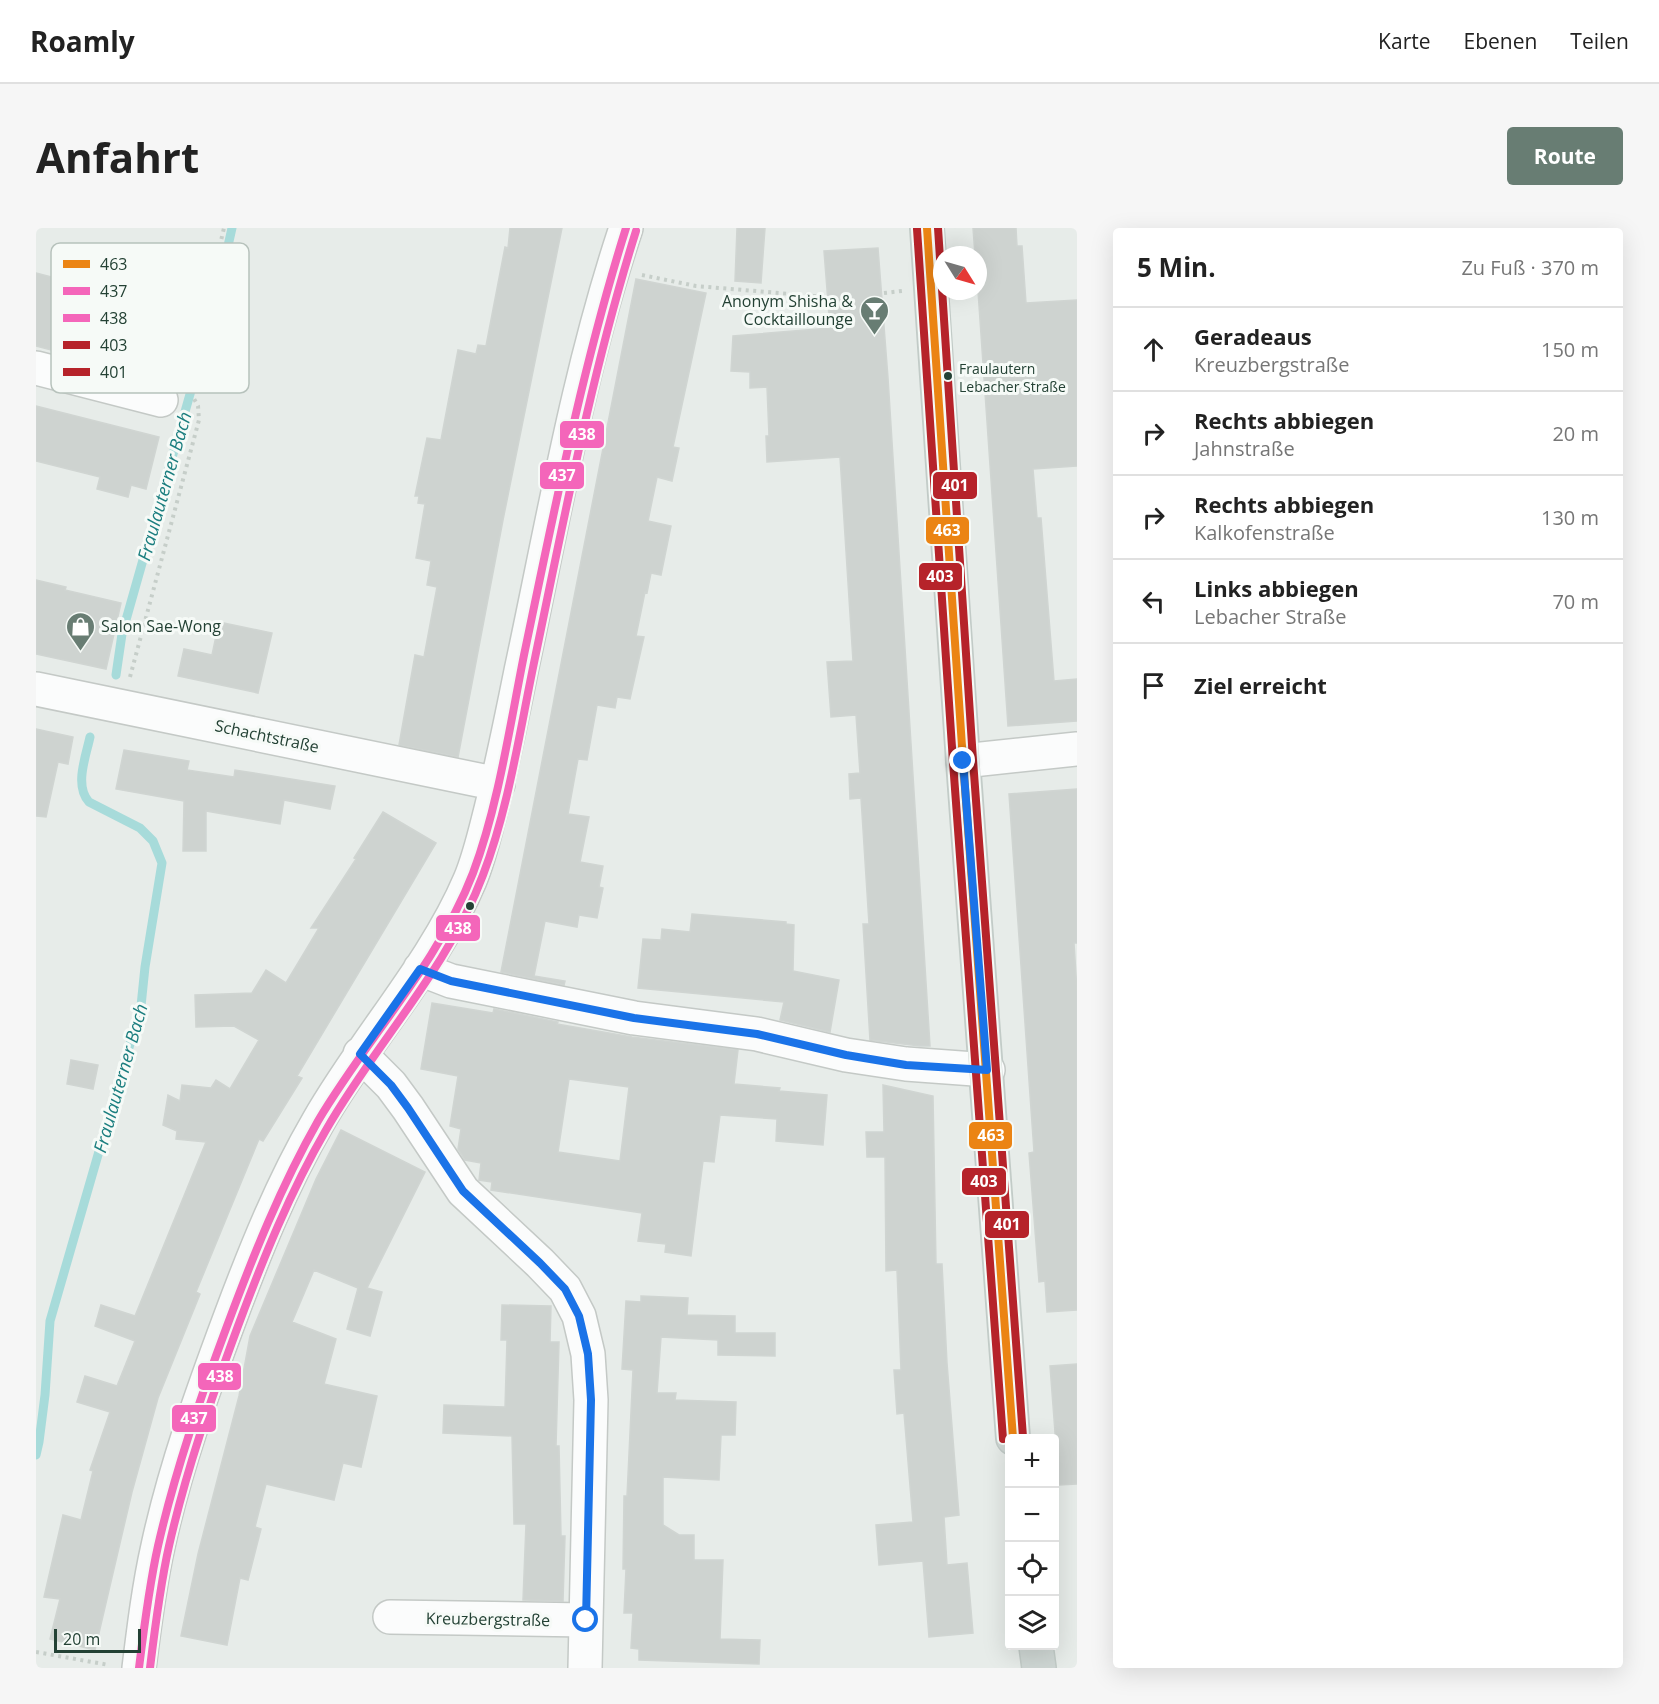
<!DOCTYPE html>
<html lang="de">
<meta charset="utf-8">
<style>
:root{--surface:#fff;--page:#f6f6f6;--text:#222;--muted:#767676;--line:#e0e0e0;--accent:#687d73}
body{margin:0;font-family:"Open Sans",sans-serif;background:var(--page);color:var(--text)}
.controls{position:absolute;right:18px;bottom:18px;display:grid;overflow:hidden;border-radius:6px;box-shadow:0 6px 24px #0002}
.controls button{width:54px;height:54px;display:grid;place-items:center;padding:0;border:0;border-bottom:2px solid var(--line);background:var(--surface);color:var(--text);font:30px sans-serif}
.compass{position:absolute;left:897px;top:18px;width:54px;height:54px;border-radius:50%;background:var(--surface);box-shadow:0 6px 24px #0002;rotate:127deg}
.scale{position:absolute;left:18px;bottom:15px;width:87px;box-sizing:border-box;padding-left:6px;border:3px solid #234134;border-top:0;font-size:16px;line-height:21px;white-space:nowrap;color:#234134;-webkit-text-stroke:4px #f6faf7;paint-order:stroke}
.stop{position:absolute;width:18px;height:18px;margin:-14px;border:4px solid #1a73e8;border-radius:50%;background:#fff}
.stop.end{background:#1a73e8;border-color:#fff;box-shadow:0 2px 6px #0008}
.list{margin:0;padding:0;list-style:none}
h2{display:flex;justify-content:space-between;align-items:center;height:78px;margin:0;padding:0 24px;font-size:26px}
h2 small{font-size:20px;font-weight:400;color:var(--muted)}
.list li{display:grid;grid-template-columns:39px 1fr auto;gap:18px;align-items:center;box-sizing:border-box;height:84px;padding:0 24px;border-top:2px solid var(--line)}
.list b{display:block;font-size:22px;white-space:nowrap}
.list p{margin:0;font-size:20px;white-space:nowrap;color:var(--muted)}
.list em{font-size:20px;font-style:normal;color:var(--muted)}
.icon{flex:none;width:33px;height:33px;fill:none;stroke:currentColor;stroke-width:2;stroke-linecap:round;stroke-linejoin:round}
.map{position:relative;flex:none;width:1041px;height:1440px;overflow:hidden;border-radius:6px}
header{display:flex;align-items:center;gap:36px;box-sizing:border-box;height:84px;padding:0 30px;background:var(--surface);border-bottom:2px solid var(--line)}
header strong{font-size:28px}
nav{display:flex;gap:33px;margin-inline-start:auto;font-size:21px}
.intro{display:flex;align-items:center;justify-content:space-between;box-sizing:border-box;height:144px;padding:0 36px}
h1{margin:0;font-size:42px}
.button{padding:15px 27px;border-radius:6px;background:var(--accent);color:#fff;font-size:21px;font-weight:700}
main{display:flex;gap:36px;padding:0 36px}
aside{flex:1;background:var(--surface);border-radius:6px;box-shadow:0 6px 24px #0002}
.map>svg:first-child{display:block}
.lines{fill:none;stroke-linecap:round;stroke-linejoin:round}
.stream{stroke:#a7dbda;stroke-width:9}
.building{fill:#ced3d0;stroke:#d0d5d2;stroke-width:1.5;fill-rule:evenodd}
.minor-casing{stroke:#c4c9c6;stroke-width:36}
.major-casing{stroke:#c2cbc7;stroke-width:36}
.path{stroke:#c6cec9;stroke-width:4;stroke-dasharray:3 4.5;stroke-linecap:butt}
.minor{stroke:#fbfcfc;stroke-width:33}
.major{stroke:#cfd7d4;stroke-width:33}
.bus-1-casing{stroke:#f6faf7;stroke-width:12}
.bus-2-casing{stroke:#f6faf7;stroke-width:12}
.bus-3-casing{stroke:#f6faf7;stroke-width:12}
.bus-4-casing{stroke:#f6faf7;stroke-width:12}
.bus-5-casing{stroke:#f6faf7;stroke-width:12}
.bus-1{stroke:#eb8414;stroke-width:8}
.bus-2{stroke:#f466ba;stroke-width:8}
.bus-3{stroke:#f466ba;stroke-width:8}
.bus-4{stroke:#b6232a;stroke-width:8}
.bus-5{stroke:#b6232a;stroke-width:8}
.route{stroke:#1a73e8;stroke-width:8}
.bus-dot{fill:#234134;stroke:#f6faf7;stroke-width:2}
.labels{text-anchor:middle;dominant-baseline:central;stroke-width:6;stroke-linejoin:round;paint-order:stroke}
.bus-label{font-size:14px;fill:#234134;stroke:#f6faf7;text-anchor:start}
.poi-label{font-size:16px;fill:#234134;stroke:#f6faf7;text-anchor:end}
.street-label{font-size:16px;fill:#234134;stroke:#f6faf7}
.water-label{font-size:18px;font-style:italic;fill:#1b7e7f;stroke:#f6faf7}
.key{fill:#f6faf7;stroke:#b7c2bc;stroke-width:1.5}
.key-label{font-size:16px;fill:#234134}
.line-badge{stroke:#f6faf7;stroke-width:2}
.badge-label{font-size:16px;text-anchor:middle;font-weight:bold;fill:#fff}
</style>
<header>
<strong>Roamly</strong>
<nav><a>Karte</a><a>Ebenen</a><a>Teilen</a></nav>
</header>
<div class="intro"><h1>Anfahrt</h1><a class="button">Route</a></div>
<main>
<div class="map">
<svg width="1041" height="1440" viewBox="0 0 1041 1440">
<rect width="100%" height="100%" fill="#e7ece9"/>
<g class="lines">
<path class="stream" d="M80 447 86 406 177 85 196 0
M0 1227 3 1214 9 1167 14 1093 105 778 109 739 126 635 117 613 104 600 53 574C38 558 50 528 54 509"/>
</g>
<path class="building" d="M474 0H526L467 292 422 529 363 517 379 427 388 429 401 359 391 357 395 333 380 330 389 276 382 275 383 268H379L391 210 405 212 422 122 440 126 442 117 450 118 469 19 472 20Z
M701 0H729L725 55 699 53Z
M937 0H980L981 18H986L990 75 1041 72V238L997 241 1001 290H1005L1018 453 1041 451V493L972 498 942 63V27H939Z
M842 20 852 150 894 818H884L834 812 827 696H833L825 570 814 571 813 546 824 545 820 487 795 489 791 434 817 433 804 229 731 234 730 208H733L731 159 714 160V144L695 143 697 108 794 100 788 23Z
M0 45 31 53 28 68 151 102 137 154 0 118Z
M600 51 670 65 637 219 643 220 636 253 621 249 612 293 635 298 625 347 615 345 611 365 609 364 600 408 608 409 594 471 581 469 579 480 561 477 551 532 542 531 532 586 553 589 544 634 567 638 563 659 567 660 561 690 543 687 541 699 509 693 498 748 529 753 528 757 465 744Z
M0 178 123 209 110 261 95 257 92 269 61 261 64 249 0 233Z
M0 352 30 359 29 362 85 375 70 441 0 426Z
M183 394 236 405 222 465 142 448 148 421 176 427Z
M0 501 37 509 32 536 22 534 10 589 0 588Z
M88 522 153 533 151 542 198 549 199 542 299 558 294 581 248 572 244 596 170 583V623H147L148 573 80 561Z
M1041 561V715H1038L1041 763V1082L1011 1084 1009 1053 1003 1054 993 925 998 924 973 566Z
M347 584 400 615 261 848 266 850 227 913 223 911 160 1064 164 1066 122 1170 96 1264 59 1422 14 1411 24 1371 8 1369 27 1287 45 1292 57 1243 54 1242 74 1184 41 1174 49 1148 81 1158 99 1113 59 1098 65 1077 99 1088 170 914 140 911 141 903 127 897 132 867 144 873 146 857 175 860 180 852 194 861 223 812 198 798 160 799 159 767 216 765 230 742 250 755 283 700H275L320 631 318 630Z
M656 686 750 694V696L758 697 757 743 803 752 794 804 744 792 748 774 602 760 607 711 625 712 626 701 654 704Z
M396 775 457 785 458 781 522 794 521 796 596 809 702 822 698 856 744 860 743 863 791 867 787 917 740 913 741 891 684 887 678 934 667 933 655 1028 629 1024 630 1016 602 1013 606 985 455 962 456 954 443 952 445 935 429 932 422 921 425 901 414 898 422 848 385 841ZM533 851 593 859 584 933 522 924Z
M35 832 62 837 57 861 31 856Z
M847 857 897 868 900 1036H906L911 1135 923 1287 908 1289 911 1337 931 1335 937 1405 893 1409 887 1333 843 1337 840 1297 877 1294 868 1185 861 1186 858 1142H865L861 1042 850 1043 849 929H831L830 904H848Z
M305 902 389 944 331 1060 346 1064 334 1108 311 1101 322 1060 278 1042 256 1094 300 1111 288 1156 341 1168 325 1239 307 1235 298 1272 230 1256 219 1299 225 1301 212 1352 204 1350 191 1417 145 1408 162 1326 203 1168 214 1108 280 951Z
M605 1068 652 1070 651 1087 699 1088V1105H739V1128L682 1127V1112L625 1109 621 1165H640L639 1172 700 1174 699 1207H685L683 1252 627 1249V1297L643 1307H658V1332H687L684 1411 724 1412 723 1436 603 1432V1421L595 1420 597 1385H588L590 1341H587L588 1268H591L597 1142 586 1141 590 1073 605 1074Z
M466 1077 515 1078 514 1114H523L520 1218H523L525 1308H529L527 1373 487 1372 490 1296H478L476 1208 407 1205 408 1177 469 1179 471 1112H465Z
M1041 1136V1256L1023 1257 1014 1138Z"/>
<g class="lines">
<defs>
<path id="minor" d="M0 140 125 172
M0 461 462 556
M927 533 1041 521
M384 741 415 753 598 790 721 806 810 827 870 836 952 842
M324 826 355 857 372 880 427 963 504 1035 529 1061 543 1088 552 1126 555 1172 549 1440
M354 1389 550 1392
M103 1440C108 1399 113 1358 122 1318 139 1240 166 1165 194 1090 219 1023 246 956 282 894 328 813 398 737 434 652 442 633 447 613 452 593 465 543 475 493 485 443 517 294 542 144 590 0"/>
<path id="major" d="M891 0 927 533 977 1210
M1000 1418 1003 1440"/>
</defs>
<use href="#minor" class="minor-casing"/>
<use href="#major" class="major-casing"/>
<path class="path" d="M606 47 660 58 790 69
M848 65 866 63
M153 157 152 150 188 0
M94 449 163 192 162 178 156 167
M0 1424 73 1437"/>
<use href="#minor" class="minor"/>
<use href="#major" class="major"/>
<defs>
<path id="bus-1" d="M891 0 927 533 977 1210"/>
<path id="bus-2" d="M103 1440C108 1399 113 1358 122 1318 139 1243 164 1170 191 1098 217 1028 245 958 282 893 331 810 402 736 437 645 462 579 474 497 488 427 518 284 546 140 590 0"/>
<path id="bus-3" d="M114 1440C119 1399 124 1358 133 1318 150 1243 175 1171 202 1098 227 1031 254 964 290 902 339 816 412 741 447 647 473 579 484 501 499 430 529 286 556 143 600 3"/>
<path id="bus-4" d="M881 1 917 534 967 1211"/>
<path id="bus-5" d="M902 0 937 532 987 1209"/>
</defs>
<use href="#bus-1" class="bus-1-casing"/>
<use href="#bus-2" class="bus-2-casing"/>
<use href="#bus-3" class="bus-3-casing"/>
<use href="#bus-4" class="bus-4-casing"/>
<use href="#bus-5" class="bus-5-casing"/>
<use href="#bus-1" class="bus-1"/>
<use href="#bus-2" class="bus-2"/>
<use href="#bus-3" class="bus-3"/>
<use href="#bus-4" class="bus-4"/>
<use href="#bus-5" class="bus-5"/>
</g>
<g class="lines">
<path class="route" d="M550 1392 555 1172 552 1126 543 1088 529 1061 504 1035 427 963 372 880 355 857 324 826 384 741 415 753 598 790 721 806 810 827 870 837 951 842 927 533"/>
</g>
<defs>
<symbol id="bar-pin" viewBox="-11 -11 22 30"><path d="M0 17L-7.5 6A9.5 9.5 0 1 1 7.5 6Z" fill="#687d73" stroke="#f6faf7"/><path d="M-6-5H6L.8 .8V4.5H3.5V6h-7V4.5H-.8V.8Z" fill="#fff"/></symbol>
<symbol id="shop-pin" viewBox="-11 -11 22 30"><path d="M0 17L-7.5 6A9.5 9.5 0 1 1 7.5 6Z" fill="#687d73" stroke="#f6faf7"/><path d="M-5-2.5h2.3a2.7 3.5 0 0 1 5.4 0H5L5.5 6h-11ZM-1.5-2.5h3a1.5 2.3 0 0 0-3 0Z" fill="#fff"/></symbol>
</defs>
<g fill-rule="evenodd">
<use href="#bar-pin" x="822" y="66" width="33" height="45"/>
<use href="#shop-pin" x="28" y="382" width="33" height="45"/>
</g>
<g class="bus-dot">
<circle cx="912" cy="148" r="5"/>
<circle cx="434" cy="678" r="5"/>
</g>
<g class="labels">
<g class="bus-label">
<text x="923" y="140">Fraulautern<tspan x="923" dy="18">Lebacher Straße</tspan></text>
</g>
<g class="poi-label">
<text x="817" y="73">Anonym Shisha &amp;<tspan x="817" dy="18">Cocktaillounge</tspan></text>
<text x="65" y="398" text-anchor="start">Salon Sae-Wong</text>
</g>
<g class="street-label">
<text transform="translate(231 508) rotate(12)">Schachtstraße</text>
<text transform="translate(452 1391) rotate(1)">Kreuzbergstraße</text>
</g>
<g class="water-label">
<text transform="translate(128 258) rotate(-74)">Fraulauterner Bach</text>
<text transform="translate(84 850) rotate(-74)">Fraulauterner Bach</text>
</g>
</g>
<rect x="15" y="15" width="198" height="150" rx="9" class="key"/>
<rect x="27" y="32" width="27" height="8" fill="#eb8414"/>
<rect x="27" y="59" width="27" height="8" fill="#f466ba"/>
<rect x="27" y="86" width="27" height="8" fill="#f466ba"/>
<rect x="27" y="113" width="27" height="8" fill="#b6232a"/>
<rect x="27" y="140" width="27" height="8" fill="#b6232a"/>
<g class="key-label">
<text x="64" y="42">463</text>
<text x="64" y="69">437</text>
<text x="64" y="96">438</text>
<text x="64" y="123">403</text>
<text x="64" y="150">401</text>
</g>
<g class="line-badge">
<rect x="523" y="192" width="46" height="29" rx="6" fill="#f466ba"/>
<rect x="503" y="233" width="46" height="29" rx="6" fill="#f466ba"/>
<rect x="896" y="243" width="46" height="29" rx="6" fill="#b6232a"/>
<rect x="889" y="288" width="45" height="29" rx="6" fill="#eb8414"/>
<rect x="882" y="334" width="45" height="29" rx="6" fill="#b6232a"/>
<rect x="399" y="686" width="46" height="28" rx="6" fill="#f466ba"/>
<rect x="932" y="893" width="45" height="29" rx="6" fill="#eb8414"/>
<rect x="925" y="939" width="46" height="29" rx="6" fill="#b6232a"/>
<rect x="948" y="982" width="46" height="29" rx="6" fill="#b6232a"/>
<rect x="161" y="1134" width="45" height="29" rx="6" fill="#f466ba"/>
<rect x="135" y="1176" width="46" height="29" rx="6" fill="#f466ba"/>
</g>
<g class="badge-label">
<text x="546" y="212">438</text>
<text x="526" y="253">437</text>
<text x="919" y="263">401</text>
<text x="911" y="308">463</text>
<text x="904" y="354">403</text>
<text x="422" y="706">438</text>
<text x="955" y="913">463</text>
<text x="948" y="959">403</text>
<text x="971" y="1002">401</text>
<text x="184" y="1154">438</text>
<text x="158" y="1196">437</text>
</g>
</svg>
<div class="controls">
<button>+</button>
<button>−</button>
<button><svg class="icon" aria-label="locate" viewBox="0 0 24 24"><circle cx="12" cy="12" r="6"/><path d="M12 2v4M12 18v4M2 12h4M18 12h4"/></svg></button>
<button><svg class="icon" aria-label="layers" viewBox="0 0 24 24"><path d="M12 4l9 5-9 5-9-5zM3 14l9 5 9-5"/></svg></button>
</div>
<svg class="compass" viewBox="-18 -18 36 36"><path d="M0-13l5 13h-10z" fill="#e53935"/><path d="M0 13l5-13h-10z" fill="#767676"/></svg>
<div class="scale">20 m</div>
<div class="stop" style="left:550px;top:1392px"></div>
<div class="stop end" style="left:927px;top:533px"></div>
</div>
<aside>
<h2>5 Min.<small>Zu Fuß · 370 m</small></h2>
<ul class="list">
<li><svg class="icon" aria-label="ahead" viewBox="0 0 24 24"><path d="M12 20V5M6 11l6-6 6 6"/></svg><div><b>Geradeaus</b><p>Kreuzbergstraße</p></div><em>150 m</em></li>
<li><svg class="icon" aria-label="right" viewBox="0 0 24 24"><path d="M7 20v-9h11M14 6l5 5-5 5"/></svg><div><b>Rechts abbiegen</b><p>Jahnstraße</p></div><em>20 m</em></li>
<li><svg class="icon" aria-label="right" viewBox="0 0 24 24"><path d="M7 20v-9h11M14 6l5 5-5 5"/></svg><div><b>Rechts abbiegen</b><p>Kalkofenstraße</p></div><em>130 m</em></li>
<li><svg class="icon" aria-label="left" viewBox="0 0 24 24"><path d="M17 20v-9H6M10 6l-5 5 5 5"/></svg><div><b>Links abbiegen</b><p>Lebacher Straße</p></div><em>70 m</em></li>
<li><svg class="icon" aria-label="arrive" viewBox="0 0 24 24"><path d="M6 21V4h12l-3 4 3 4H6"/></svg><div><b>Ziel erreicht</b></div></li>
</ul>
</aside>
</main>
